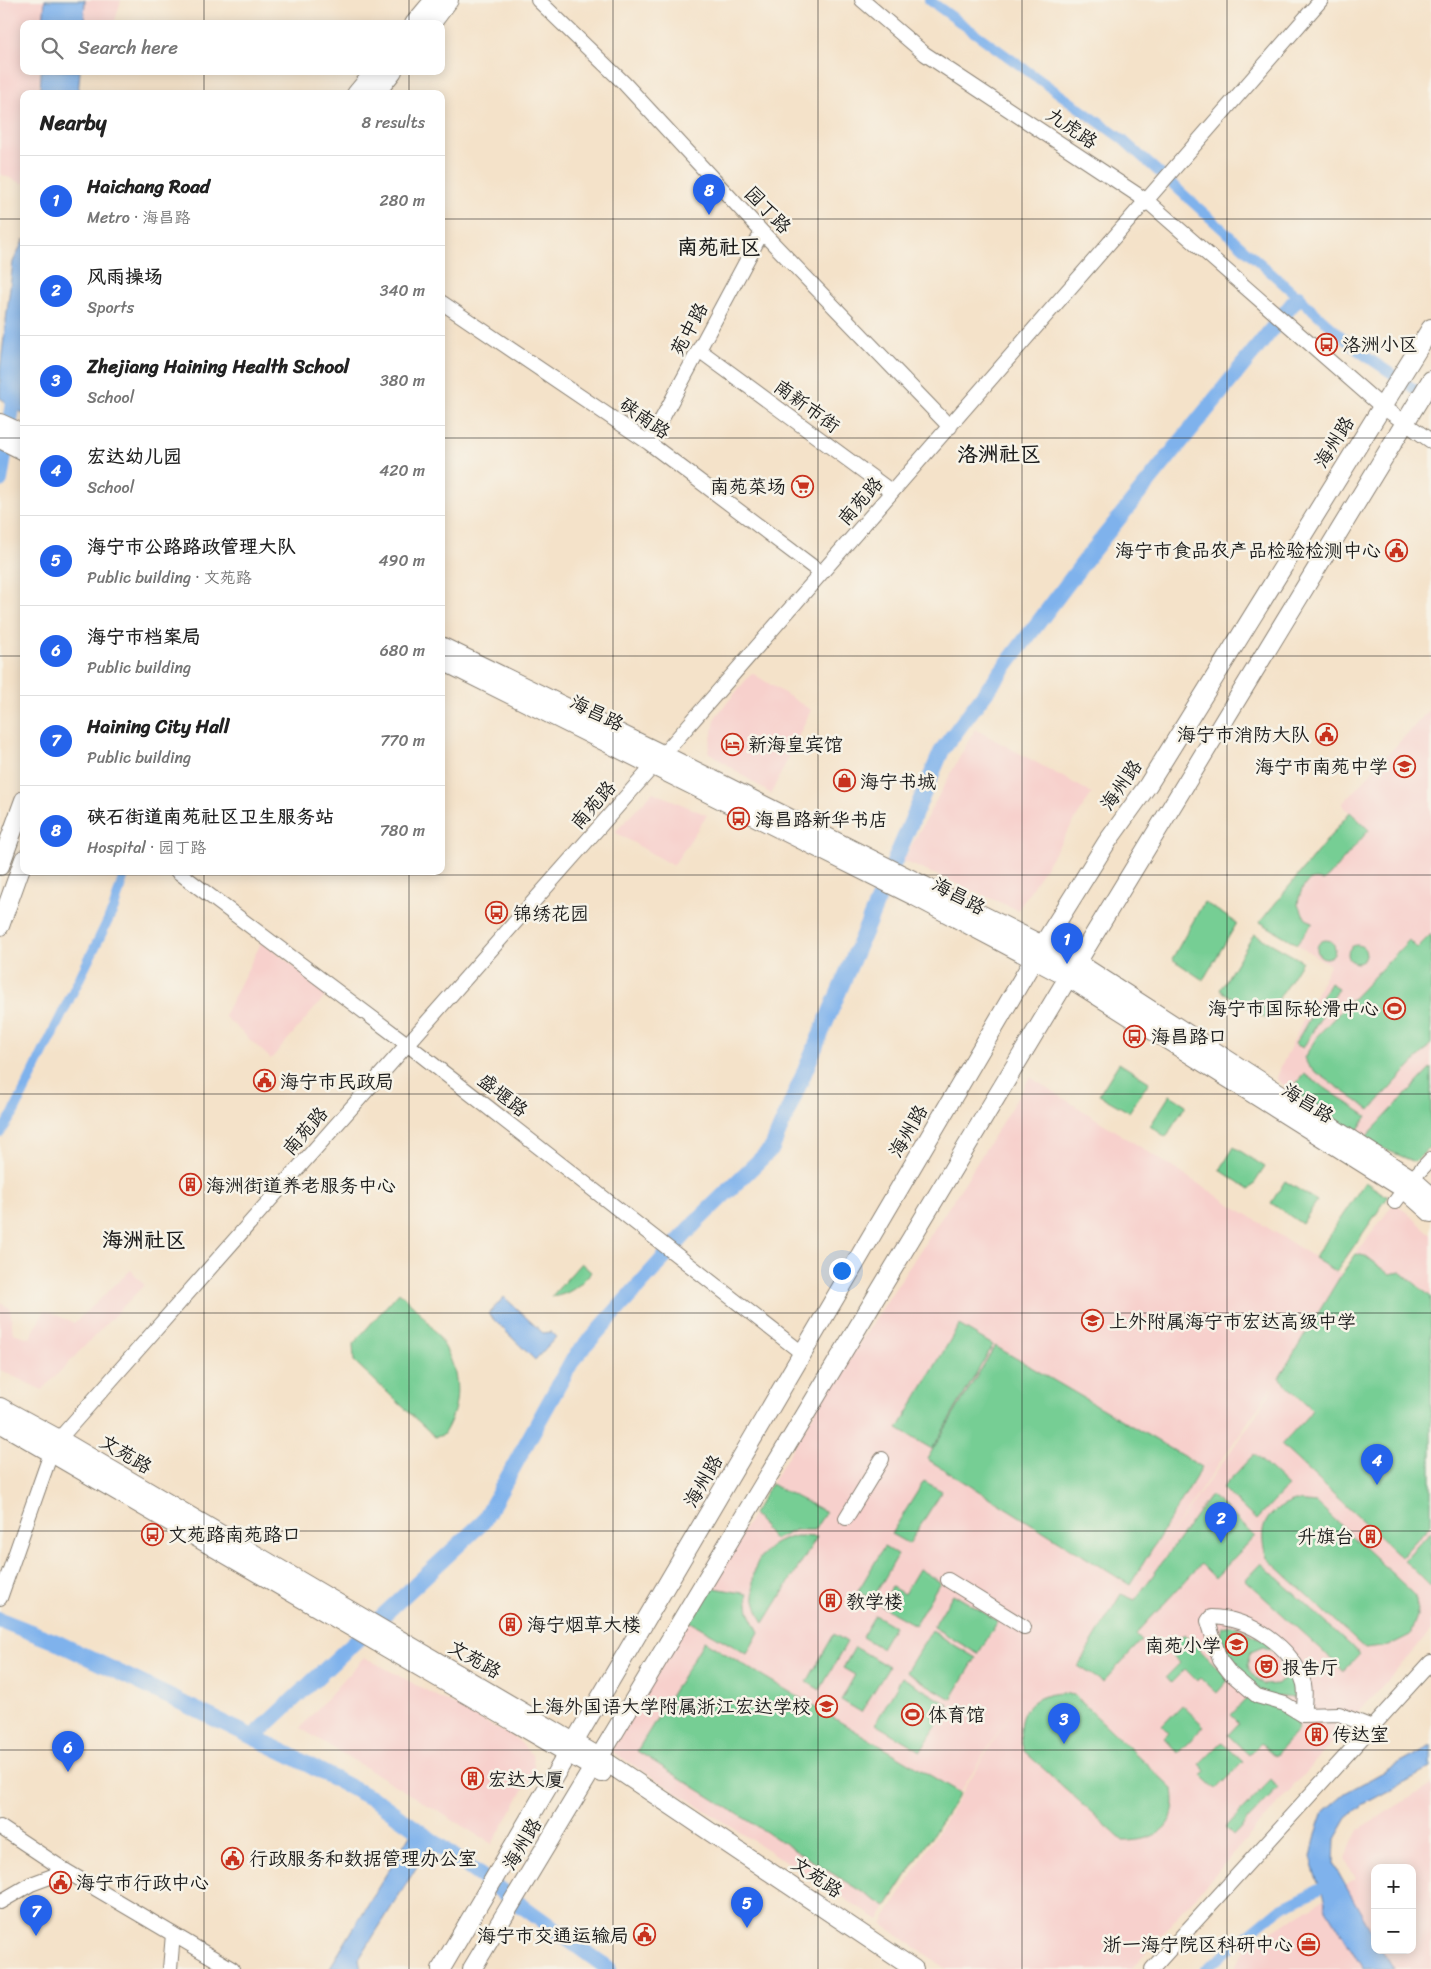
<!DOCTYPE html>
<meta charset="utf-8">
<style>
:root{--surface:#fff;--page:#f2f2f2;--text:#222;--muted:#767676;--line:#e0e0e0;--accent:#2563eb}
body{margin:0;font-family:Sriracha,"LXGW WenKai TC",sans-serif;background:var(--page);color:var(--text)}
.controls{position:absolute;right:15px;bottom:15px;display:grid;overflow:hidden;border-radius:10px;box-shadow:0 2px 12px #0003}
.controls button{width:45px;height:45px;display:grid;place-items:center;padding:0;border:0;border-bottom:1px solid var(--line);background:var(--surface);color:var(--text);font:25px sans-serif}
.you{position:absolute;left:841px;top:1270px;width:18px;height:18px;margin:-12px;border:4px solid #fff;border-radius:50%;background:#1a73e8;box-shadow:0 0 0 8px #1a73e833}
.badge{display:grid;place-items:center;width:32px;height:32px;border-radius:50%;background:var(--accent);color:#fff;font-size:16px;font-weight:700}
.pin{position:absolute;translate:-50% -41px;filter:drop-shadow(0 1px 2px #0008)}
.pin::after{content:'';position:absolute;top:26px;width:18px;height:15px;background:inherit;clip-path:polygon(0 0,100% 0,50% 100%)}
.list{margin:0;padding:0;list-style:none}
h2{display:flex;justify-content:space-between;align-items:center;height:65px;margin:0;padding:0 20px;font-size:21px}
h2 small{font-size:16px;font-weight:400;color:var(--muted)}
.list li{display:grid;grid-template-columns:32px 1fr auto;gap:15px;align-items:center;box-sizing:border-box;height:90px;padding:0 20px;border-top:1px solid var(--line)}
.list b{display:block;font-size:19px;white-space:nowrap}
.list p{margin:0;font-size:16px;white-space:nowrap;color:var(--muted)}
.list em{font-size:16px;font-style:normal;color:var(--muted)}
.icon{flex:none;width:28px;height:28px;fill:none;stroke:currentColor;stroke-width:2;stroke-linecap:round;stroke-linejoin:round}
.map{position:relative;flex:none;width:1431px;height:1969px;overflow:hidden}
.search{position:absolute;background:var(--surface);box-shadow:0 2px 12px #0003;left:20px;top:20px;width:425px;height:55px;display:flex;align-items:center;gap:12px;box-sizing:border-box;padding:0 18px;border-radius:10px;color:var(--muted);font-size:19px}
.panel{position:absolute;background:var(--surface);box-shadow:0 2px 12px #0003;left:20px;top:90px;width:425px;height:785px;border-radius:10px}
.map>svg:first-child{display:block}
.built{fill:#f7d0cc;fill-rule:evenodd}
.green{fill:#76ce94;stroke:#497558}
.water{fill:#7fb2ec;stroke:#4e6784}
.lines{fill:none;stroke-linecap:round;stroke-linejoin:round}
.canal{stroke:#7fb2ec;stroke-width:10}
.river{stroke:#7fb2ec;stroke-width:16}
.minor-casing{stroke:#887f72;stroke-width:16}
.major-casing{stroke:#887f72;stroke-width:20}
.minor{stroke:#fff;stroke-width:14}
.major{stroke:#fff;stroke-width:18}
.grid{fill:none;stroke:#1c1c1c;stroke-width:1;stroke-opacity:0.55}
.labels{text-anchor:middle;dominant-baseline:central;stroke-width:5;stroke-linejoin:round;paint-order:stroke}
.street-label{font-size:19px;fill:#1c1c1c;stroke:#f7f3e8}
.poi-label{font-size:19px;fill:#1c1c1c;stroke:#f7f3e8;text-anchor:start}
.quarter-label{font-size:21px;font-weight:bold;fill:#1c1c1c;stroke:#f7f3e8}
</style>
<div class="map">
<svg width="1431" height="1969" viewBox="0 0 1431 1969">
<rect width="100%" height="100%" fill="#f7f3e8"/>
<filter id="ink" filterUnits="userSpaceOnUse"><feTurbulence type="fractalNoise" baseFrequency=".02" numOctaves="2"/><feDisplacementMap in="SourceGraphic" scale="10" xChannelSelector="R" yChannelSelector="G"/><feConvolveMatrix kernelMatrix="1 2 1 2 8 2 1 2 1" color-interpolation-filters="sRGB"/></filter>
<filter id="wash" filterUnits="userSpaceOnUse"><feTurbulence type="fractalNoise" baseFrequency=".0096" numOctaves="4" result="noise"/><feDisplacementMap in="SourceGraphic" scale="20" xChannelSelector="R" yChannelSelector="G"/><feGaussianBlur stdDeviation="1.12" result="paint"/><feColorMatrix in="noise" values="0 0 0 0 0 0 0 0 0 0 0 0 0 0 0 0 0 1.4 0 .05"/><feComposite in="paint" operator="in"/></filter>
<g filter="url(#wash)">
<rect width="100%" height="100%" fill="#f4e2c9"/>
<path class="built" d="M0 0H121L114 24H24V71H40L39 94H24V184L0 174Z
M752 673 811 710 771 794 708 752 716 716Z
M1431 708V1146L1415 1162 1363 1140 1278 1081 1276 1077 1330 965 1260 922 1349 812 1342 804Z
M975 729 1092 793 1018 910 903 861Z
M653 792 707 815 673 866 615 832Z
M262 941 328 993 271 1059 224 1016Z
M1030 1077 1341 1274 1395 1202 1431 1234V1631L1131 1969H947L882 1924 1016 1704 879 1920 611 1751 818 1406 965 1182ZM1273 1387 1253 1420 1160 1549 1272 1387Z
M131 1270 144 1285 42 1390 0 1370V1303L10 1308 13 1333 30 1338 45 1310 74 1323Z
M364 1657 517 1739 532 1755 535 1770 492 1844 300 1728Z
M1431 1785V1969H1234L1247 1947 1356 1879 1345 1859 1358 1829ZM1375 1868H1412V1950H1375Z"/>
<path class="green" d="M1350 812 1369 830 1328 877 1323 881C1307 873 1299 892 1298 905L1306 919 1313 922 1297 944 1260 922Z
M1204 902 1237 923 1203 980 1172 959Z
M1254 934 1302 961 1266 1019 1220 990Z
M1431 934V1044L1370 1110 1309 1067 1304 1058 1318 1035 1409 940 1417 948Z
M1317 949a9 9 0 1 1 18 0a9 9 0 1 1-18 0Z
M1348 954a9 9 0 1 1 18 0a9 9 0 1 1-18 0Z
M1330 983 1338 988 1303 1048 1295 1044Z
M1119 1063 1149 1082 1129 1112 1099 1095Z
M1431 1068V1146L1415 1162 1363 1140Z
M1304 1074 1367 1116 1355 1134 1291 1090Z
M1170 1095 1186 1105 1166 1137 1150 1126Z
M1234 1147 1265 1167 1250 1190 1220 1170Z
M1285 1181 1317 1201 1302 1224 1271 1203Z
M1365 1182 1388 1197 1336 1272 1314 1258Z
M1356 1254 1365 1256 1389 1274 1401 1272 1431 1297V1524L1401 1557 1281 1445 1313 1410 1279 1378 1341 1275Z
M581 1263 591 1272C580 1286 569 1295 551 1297Z
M399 1292C440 1329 478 1380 443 1435L435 1437 354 1361 353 1344Z
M959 1325 993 1345 932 1449 898 1429Z
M995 1346 1202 1467 1130 1585 927 1459Z
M1254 1454 1288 1486 1256 1520 1222 1488Z
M924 1481 942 1491 909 1544 891 1534Z
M771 1484 826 1512 814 1530H795L774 1540 753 1514Z
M1211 1495 1255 1536 1215 1578 1201 1564 1136 1634 1142 1640 1103 1682 1078 1666 1121 1594 1135 1600Z
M1295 1501 1317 1503 1416 1596 1417 1616 1410 1635 1388 1646 1365 1649 1267 1558C1256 1528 1266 1511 1295 1501Z
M1431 1531V1587L1404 1560Z
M797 1536 817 1537 764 1623C744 1586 749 1545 797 1536Z
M884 1547 898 1555 872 1600 858 1591Z
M1261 1563 1360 1654 1344 1671 1245 1580Z
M919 1569 940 1582 915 1625 881 1606 892 1587 904 1594Z
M710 1587 747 1594 749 1612 759 1632 747 1654 689 1621Z
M953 1594 998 1621 978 1654 933 1627Z
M875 1615 894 1626 881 1648 862 1637Z
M1233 1625 1278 1647 1273 1651 1263 1647 1251 1652C1243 1667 1252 1675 1264 1685L1277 1684 1283 1681 1285 1666 1277 1656 1282 1651 1297 1677 1298 1698 1267 1696 1224 1663 1219 1639 1222 1627Z
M931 1631 976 1658 951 1699 906 1672Z
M834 1634 847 1642 820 1690 807 1682Z
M1184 1634 1229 1679 1217 1693 1200 1677 1197 1681 1185 1669 1171 1683 1166 1677 1180 1663 1168 1652Z
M704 1641 960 1793 886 1907 637 1751Z
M855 1647 889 1667 861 1712 841 1700 855 1675 843 1668Z
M902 1677 949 1705 921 1751 875 1724Z
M1063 1693 1074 1695 1173 1789C1179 1826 1158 1841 1123 1841L1024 1751C1012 1717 1028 1694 1063 1693Z
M1247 1698 1286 1709 1294 1715 1298 1730 1275 1756 1261 1743 1249 1755 1228 1735 1239 1723 1231 1715Z
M1182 1705 1204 1726 1178 1753 1164 1738 1169 1733 1162 1726Z
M1222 1742 1243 1762 1216 1789 1202 1776 1206 1771 1200 1764Z
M1271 1780 1278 1788 1233 1836 1225 1828Z"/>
<path class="water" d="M45 0H85L84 24H43Z
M41 71H80L78 94H40Z
M24 239V414L0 398V371L13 262Z
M504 1297 543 1333 551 1332 556 1337 535 1360 488 1314Z
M1431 1746V1768L1364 1804 1347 1818 1335 1839 1334 1865 1375 1938V1950H1382L1393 1969H1363L1327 1909 1311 1857 1316 1834 1324 1811 1345 1793Z
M414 1828 433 1841 359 1959 361 1969H329Z"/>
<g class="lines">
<path class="canal" d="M929 0 1122 139 1358 351 1431 400
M0 1133 13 1114 114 908 125 871
M1206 1969 1279 1909 1328 1885"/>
<path class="river" d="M0 480 16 385
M0 1620 56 1642 288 1754 380 1803 609 1969
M253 1737 483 1522 573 1359 697 1221 772 1148 942 750 1090 554 1298 297"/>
</g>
</g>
<g filter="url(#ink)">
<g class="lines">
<defs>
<path id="minor" d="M538 0 624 83 762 232 950 427
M862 0 925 54 1147 201 1381 406 1431 441
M441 302 649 443 821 573
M699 350 892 492
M649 443 762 232
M177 871 407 1044 802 1353
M1395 1202 1412 1179 1431 1159
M846 1518 882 1459
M948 1580 1024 1627
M0 1598 51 1453 59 1439 654 765 1321 0
M1303 1715C1304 1706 1306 1694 1304 1684 1293 1646 1249 1618 1211 1617L1208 1621 1220 1660 1230 1673 1257 1696 1285 1704 1303 1715 1339 1714 1372 1727
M0 1827 66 1871 232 1969
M0 1902 31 1884 66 1871
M170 1969 173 1934
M1152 1969 1431 1662"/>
<path id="major" d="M414 24 434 0
M431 24 449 0
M356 94 375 71
M375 94 393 71
M0 423 24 434
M0 439 24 451
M441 646 662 754 1078 963 1412 1179 1431 1196
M441 660 916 897 1069 978 1404 1189 1431 1213
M0 866 24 800
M0 926 24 859
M0 1407 59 1439 599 1757 914 1969
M0 1423 602 1773
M441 1969 1034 959 1107 842 1148 785 1431 328
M472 1969 1084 951 1431 380"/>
</defs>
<use href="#minor" class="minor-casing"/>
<use href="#major" class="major-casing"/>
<use href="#minor" class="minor"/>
<use href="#major" class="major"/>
</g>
</g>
<path class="grid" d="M204 0V24M409 0V24M613 0V1969M818 0V1969M1022 0V1969M1227 0V1969M204 71V94M409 71V94M0 219H24M441 219H1431M0 438H24M441 438H1431M0 656H24M441 656H1431M204 871V1969M409 871V1969M0 875H1431M0 1094H1431M0 1313H1431M0 1531H1431M0 1750H1431"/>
<defs>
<symbol id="bus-ring" viewBox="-11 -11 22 22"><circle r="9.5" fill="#f7f3e8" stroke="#c8321e" stroke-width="1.5"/><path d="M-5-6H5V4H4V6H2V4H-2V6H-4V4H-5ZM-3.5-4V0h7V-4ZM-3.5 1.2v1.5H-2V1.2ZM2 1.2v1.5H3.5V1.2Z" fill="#c8321e"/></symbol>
<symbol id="supermarket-ring" viewBox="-11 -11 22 22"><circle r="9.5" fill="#f7f3e8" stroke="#c8321e" stroke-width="1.5"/><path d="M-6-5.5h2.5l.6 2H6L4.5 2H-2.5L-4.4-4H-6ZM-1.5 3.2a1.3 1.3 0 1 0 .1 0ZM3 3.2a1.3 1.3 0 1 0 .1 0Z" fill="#c8321e"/></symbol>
<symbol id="civic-ring" viewBox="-11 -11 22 22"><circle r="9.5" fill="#f7f3e8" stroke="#c8321e" stroke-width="1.5"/><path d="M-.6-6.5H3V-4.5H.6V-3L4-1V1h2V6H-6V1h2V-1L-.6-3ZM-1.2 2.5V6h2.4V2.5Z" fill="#c8321e"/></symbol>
<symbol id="hotel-ring" viewBox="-11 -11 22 22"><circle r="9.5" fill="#f7f3e8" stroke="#c8321e" stroke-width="1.5"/><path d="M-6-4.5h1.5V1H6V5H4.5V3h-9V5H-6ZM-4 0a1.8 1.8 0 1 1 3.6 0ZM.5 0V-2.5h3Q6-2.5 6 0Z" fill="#c8321e"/></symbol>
<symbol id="school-ring" viewBox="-11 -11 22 22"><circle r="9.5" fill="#f7f3e8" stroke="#c8321e" stroke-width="1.5"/><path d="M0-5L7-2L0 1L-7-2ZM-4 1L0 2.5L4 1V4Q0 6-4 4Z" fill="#c8321e"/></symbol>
<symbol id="shop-ring" viewBox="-11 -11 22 22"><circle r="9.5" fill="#f7f3e8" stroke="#c8321e" stroke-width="1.5"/><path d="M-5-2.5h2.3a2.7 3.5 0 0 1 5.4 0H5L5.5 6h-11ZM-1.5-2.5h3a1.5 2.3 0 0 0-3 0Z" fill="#c8321e"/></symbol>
<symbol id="stadium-ring" viewBox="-11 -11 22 22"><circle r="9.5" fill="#f7f3e8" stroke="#c8321e" stroke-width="1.5"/><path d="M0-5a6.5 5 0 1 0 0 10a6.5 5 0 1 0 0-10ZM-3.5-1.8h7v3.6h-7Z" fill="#c8321e"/></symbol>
<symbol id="building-ring" viewBox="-11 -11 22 22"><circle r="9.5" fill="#f7f3e8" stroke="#c8321e" stroke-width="1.5"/><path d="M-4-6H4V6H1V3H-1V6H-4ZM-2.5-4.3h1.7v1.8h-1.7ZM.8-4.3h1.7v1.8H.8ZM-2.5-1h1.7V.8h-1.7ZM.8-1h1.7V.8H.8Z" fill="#c8321e"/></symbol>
<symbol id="theatre-ring" viewBox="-11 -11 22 22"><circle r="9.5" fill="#f7f3e8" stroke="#c8321e" stroke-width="1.5"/><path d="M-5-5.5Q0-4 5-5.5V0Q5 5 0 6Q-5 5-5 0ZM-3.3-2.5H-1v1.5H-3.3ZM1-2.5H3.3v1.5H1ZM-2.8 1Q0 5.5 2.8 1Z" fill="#c8321e"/></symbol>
<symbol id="office-ring" viewBox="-11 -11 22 22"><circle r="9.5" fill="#f7f3e8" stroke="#c8321e" stroke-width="1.5"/><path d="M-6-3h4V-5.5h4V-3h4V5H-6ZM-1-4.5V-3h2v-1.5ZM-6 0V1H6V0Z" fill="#c8321e"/></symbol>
</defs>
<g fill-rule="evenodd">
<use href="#bus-ring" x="1314" y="332" width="25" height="25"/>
<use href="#supermarket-ring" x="790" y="474" width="25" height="25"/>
<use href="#civic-ring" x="1384" y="538" width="25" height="25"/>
<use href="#civic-ring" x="1314" y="722" width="25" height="25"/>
<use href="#hotel-ring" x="720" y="732" width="25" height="25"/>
<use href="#school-ring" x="1392" y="754" width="25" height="25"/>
<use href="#shop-ring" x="832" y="768" width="25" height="25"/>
<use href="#bus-ring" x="726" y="806" width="25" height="25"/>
<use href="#bus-ring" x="484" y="900" width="25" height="25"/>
<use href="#stadium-ring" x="1382" y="996" width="25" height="25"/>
<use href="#bus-ring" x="1122" y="1024" width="25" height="25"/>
<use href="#civic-ring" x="252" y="1068" width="25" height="25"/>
<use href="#building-ring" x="178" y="1172" width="25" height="25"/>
<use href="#school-ring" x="1080" y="1308" width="25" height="25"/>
<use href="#bus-ring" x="140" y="1522" width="25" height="25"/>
<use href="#building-ring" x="1358" y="1524" width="25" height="25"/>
<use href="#building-ring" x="818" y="1588" width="25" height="25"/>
<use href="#building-ring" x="498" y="1612" width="25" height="25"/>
<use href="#school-ring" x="1224" y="1632" width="25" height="25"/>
<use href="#theatre-ring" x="1254" y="1654" width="25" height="25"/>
<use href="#school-ring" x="814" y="1694" width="25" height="25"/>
<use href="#stadium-ring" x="900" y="1702" width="25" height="25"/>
<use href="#building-ring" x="1304" y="1722" width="25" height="25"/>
<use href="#building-ring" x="460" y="1766" width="25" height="25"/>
<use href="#civic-ring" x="220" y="1846" width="25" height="25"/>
<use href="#civic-ring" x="48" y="1870" width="25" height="25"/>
<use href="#civic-ring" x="632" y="1922" width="25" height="25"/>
<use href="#office-ring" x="1296" y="1932" width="25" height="25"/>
</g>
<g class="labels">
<g class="street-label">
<text transform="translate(1072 128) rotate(34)">九虎路</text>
<text transform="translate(768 210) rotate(46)">园丁路</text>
<text transform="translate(689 329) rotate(-62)">苑中路</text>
<text transform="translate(807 406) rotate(36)">南新市街</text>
<text transform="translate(645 418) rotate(35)">硖南路</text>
<text transform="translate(1334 442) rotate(-58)">海州路</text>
<text transform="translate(860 501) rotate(-49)">南苑路</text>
<text transform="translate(597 713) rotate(26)">海昌路</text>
<text transform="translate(1121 785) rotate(-55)">海州路</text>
<text transform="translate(593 805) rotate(-49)">南苑路</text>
<text transform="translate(959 896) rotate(28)">海昌路</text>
<text transform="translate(503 1095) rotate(38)">盛堰路</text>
<text transform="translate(1308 1103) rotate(32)">海昌路</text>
<text transform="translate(305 1131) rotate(-49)">南苑路</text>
<text transform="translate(908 1131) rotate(-60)">海州路</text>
<text transform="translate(126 1454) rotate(31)">文苑路</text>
<text transform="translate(703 1481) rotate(-60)">海州路</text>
<text transform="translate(475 1659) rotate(30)">文苑路</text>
<text transform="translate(522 1844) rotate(-59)">海州路</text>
<text transform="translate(817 1877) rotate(34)">文苑路</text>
</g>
<g class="poi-label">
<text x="1342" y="344">洛洲小区</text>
<text x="786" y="486" text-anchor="end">南苑菜场</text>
<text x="1381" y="550" text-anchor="end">海宁市食品农产品检验检测中心</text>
<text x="1310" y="734" text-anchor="end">海宁市消防大队</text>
<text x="748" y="744">新海皇宾馆</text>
<text x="1388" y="766" text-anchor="end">海宁市南苑中学</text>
<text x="860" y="781">海宁书城</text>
<text x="755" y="819">海昌路新华书店</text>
<text x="513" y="913">锦绣花园</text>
<text x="1379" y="1008" text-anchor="end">海宁市国际轮滑中心</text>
<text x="1151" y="1036">海昌路口</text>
<text x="280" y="1081">海宁市民政局</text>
<text x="206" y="1185">海洲街道养老服务中心</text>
<text x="1109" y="1321">上外附属海宁市宏达高级中学</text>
<text x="168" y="1534">文苑路南苑路口</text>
<text x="1354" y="1536" text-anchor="end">升旗台</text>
<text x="846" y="1601">教学楼</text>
<text x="527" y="1624">海宁烟草大楼</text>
<text x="1221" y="1645" text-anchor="end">南苑小学</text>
<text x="1282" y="1667">报告厅</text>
<text x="811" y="1706" text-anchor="end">上海外国语大学附属浙江宏达学校</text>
<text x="928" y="1714">体育馆</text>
<text x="1332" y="1734">传达室</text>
<text x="488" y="1779">宏达大厦</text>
<text x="249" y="1858">行政服务和数据管理办公室</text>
<text x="76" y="1882">海宁市行政中心</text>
<text x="629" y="1935" text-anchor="end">海宁市交通运输局</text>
<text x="1293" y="1944" text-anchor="end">浙一海宁院区科研中心</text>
</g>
<g class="quarter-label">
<text x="719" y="247">南苑社区</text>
<text x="999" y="454">洛洲社区</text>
<text x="144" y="1240">海洲社区</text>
</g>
</g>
</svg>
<div class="controls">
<button>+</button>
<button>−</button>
</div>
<div class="you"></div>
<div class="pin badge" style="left:1067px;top:964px">1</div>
<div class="pin badge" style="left:1221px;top:1543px">2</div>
<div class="pin badge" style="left:1064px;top:1744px">3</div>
<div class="pin badge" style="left:1377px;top:1485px">4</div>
<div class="pin badge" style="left:747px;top:1928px">5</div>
<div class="pin badge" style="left:68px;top:1772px">6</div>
<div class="pin badge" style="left:36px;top:1936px">7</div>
<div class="pin badge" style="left:709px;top:215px">8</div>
<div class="search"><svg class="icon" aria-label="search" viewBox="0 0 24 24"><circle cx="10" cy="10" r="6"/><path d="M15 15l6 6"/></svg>Search here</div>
<section class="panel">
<h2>Nearby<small>8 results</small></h2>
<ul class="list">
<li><span class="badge">1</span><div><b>Haichang Road</b><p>Metro · 海昌路</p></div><em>280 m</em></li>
<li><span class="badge">2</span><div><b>风雨操场</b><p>Sports</p></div><em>340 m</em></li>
<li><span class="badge">3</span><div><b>Zhejiang Haining Health School</b><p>School</p></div><em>380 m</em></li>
<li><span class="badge">4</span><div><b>宏达幼儿园</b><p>School</p></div><em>420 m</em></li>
<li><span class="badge">5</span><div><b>海宁市公路路政管理大队</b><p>Public building · 文苑路</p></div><em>490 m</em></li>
<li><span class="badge">6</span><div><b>海宁市档案局</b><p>Public building</p></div><em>680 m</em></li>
<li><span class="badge">7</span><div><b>Haining City Hall</b><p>Public building</p></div><em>770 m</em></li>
<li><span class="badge">8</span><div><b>硖石街道南苑社区卫生服务站</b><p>Hospital · 园丁路</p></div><em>780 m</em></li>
</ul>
</section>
</div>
